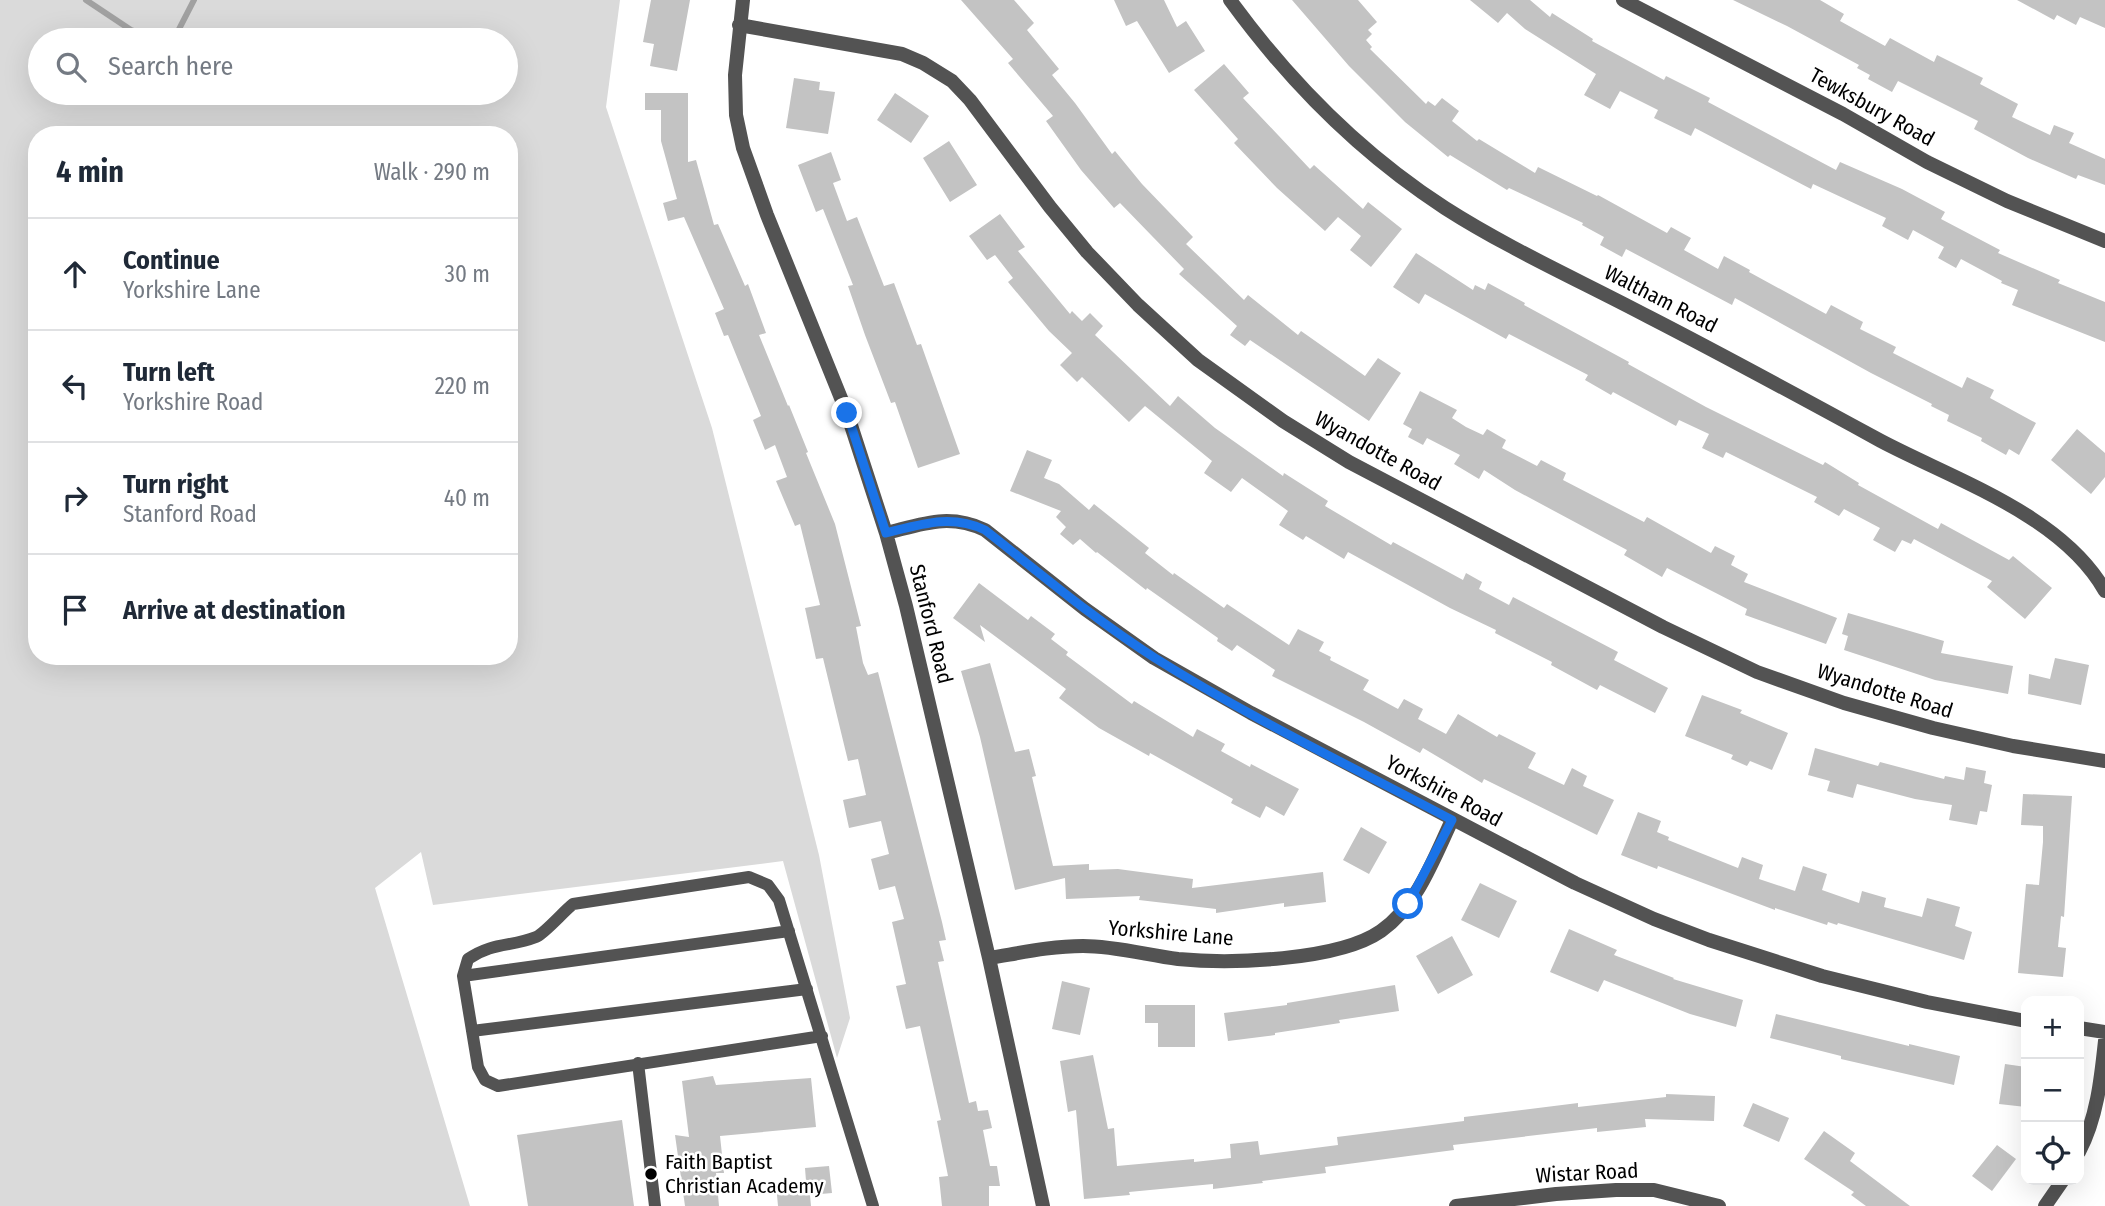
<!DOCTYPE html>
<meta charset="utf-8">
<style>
:root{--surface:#fff;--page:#f2f2f3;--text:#1f2937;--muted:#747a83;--line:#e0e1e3}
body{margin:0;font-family:"Fira Sans Condensed",sans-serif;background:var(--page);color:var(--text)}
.controls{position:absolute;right:21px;bottom:21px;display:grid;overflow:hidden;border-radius:14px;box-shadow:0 7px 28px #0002}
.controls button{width:63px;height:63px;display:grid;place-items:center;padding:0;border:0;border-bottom:2px solid var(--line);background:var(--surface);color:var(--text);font:35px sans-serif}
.stop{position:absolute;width:21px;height:21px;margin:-16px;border:5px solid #1a73e8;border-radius:50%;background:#fff}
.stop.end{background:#1a73e8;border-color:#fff;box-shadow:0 2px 7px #0008}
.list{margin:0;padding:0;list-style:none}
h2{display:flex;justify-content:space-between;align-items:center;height:91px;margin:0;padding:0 28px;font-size:30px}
h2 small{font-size:23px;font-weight:400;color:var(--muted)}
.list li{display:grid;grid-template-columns:46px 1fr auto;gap:21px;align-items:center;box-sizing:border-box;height:112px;padding:0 28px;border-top:2px solid var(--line)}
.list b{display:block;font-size:26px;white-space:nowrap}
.list p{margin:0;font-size:23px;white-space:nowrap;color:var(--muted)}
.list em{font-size:23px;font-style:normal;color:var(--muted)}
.icon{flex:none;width:38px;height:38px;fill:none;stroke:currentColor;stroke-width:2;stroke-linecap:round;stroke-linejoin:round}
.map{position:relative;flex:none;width:2105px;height:1206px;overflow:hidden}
.search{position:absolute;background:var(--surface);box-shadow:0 7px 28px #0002;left:28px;top:28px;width:490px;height:77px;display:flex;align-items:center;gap:18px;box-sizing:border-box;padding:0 24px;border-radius:38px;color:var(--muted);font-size:26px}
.panel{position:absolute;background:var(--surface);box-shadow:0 7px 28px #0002;left:28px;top:126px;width:490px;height:539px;border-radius:28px}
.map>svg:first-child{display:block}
.green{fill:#dadada;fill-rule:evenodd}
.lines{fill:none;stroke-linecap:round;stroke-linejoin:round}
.stream{stroke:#a1a1a1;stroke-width:6}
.building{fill:#c3c3c3}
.lane{stroke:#535353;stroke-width:12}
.street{stroke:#535353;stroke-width:14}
.route{stroke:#1a73e8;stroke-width:9}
.poi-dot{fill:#000;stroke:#fff;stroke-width:2.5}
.labels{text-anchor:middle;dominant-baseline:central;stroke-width:5;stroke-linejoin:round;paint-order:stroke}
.street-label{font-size:21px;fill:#000;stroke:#fff}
.poi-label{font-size:21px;fill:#000;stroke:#fff;text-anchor:start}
</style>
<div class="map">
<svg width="2105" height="1206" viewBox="0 0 2105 1206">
<rect width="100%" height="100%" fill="#fff"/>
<path class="green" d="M0 0H620L606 107 712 428 819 855 850 1018 837 1058 783 861 433 905 421 852 375 888 470 1206H0ZM40 40H506V93H40ZM37 135H509V656H37Z"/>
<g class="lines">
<path class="stream" d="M86 0 131 30 154 37 176 35 194 0"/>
</g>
<path class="building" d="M651 0H690L677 71 650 66 654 44 643 42Z
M961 0H1014L1034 23 1027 30 1059 69 1052 75 1075 103 1112 154 1115 151 1142 184 1193 237 1186 244 1244 300 1248 295 1298 335 1301 331 1365 376 1378 358 1401 373 1369 421 1250 340 1245 346 1230 335 1237 326 1179 274 1184 269 1120 203 1114 208 1081 170 1046 121 1053 116 1008 63 1013 59Z
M1114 0H1164L1177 27 1186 21 1205 51 1169 73 1137 21 1126 26Z
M1292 0H1358L1377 22 1368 30 1372 34 1366 40 1372 47 1370 49 1426 104 1428 101 1435 106 1442 98 1459 111 1452 121 1477 141 1479 139 1535 173 1538 167 1597 196 1598 195 1667 233 1671 227 1691 238 1684 250 1718 269 1724 256 1750 270 1749 272 1826 314 1831 305 1863 322 1860 329 1896 347 1893 353 1962 388 1967 377 1994 390 1990 398 2036 423 2019 455 2009 449 2006 455 1981 441 1982 438 1947 421 1949 415 1931 406 1932 404 1871 373 1735 298 1732 305 1626 249 1622 257 1600 245 1604 237 1582 225 1583 223 1509 188 1507 190 1450 155 1448 157 1405 122 1349 66Z
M1470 0H1530L1550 17 1552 13 1593 39 1592 41 1664 80 1666 76 1710 98 1708 102 1836 170 1840 162 1902 189 1945 212 1941 219 2000 250 1998 253 2060 280 2058 283 2105 302V342L2012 305 2018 290 2001 283 2002 281 1961 259 1956 268 1938 258 1944 247 1913 230 1908 240 1882 226 1886 218 1813 184 1811 189 1695 128 1691 136 1654 118 1658 110 1620 91 1610 109 1584 95 1596 74 1525 29 1507 13 1498 23Z
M1733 0H1820L1844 14 1840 21 1885 46 1890 38 1934 62 1937 55 1983 78 1980 84 2018 104 2012 117 2050 135 2054 125 2074 133 2069 143 2105 159V185L2078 175 2076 179 2028 158 1974 129 1978 121 1898 81 1892 92 1868 79 1870 75 1857 68 1859 65 1787 26Z
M2017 0H2105V28L2080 17 2076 25 2057 15 2054 20Z
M1224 64 1249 93 1243 98 1310 169 1314 165 1363 209 1368 202 1402 229 1371 267 1350 250 1361 236 1338 217 1325 231 1277 188 1234 143 1238 139 1194 90Z
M794 78 820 82 819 90 835 92 828 134 786 128Z
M645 93H688V162L696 160 714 225 718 224 745 286 748 284 766 333 759 335 788 406 789 405 808 452 806 453 835 524 861 626 856 627 863 663 868 675 878 672 942 922 946 940 939 941 944 961 938 962 969 1103 976 1101 978 1111 988 1110 992 1128 983 1130 990 1166H997L1000 1186H989V1206H942L939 1177 948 1176 937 1121 941 1120 920 1026 906 1029 896 986 906 984 892 922 904 919 895 886 879 890 871 859 889 854 881 821 849 828 843 800 866 795 858 759 848 761 823 658 816 659 805 608 820 605 800 524 795 526 776 481 787 477 775 445 765 450 753 420 761 416 728 335 724 336 715 313 724 309 684 217 668 221 663 203 677 199 661 141V110H645Z
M895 93 929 116 911 143 877 120Z
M949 141 977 185 950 202 923 158Z
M831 152 841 180 833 183 847 221 857 217 884 286 894 283 917 345 921 344 960 454 918 468 895 402 891 403 865 335 848 286 853 285 823 209 816 212 798 165Z
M1000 214 1025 247 1018 251 1070 314 1072 311 1082 321 1090 313 1103 326 1095 335 1170 406 1178 396 1215 428 1283 476 1284 473 1328 501 1325 506 1391 545 1393 542 1463 580 1466 573 1482 582 1479 589 1509 605 1513 597 1618 652 1614 660 1668 688 1655 713 1600 685 1597 690 1551 665 1552 662 1495 633 1496 630 1450 608 1348 552 1344 559 1306 536 1303 540 1279 525 1288 511 1242 478 1231 492 1204 473 1212 461 1145 406 1129 422 1082 377 1077 382 1060 365 1072 353 1049 331 1008 282 1013 278 995 255 987 260 969 236Z
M1416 253 1473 290 1475 285 1485 290 1488 283 1525 303 1524 305 1629 362 1628 364 1706 407 1823 465 1825 462 1859 483 1858 485 1938 529 1941 523 2009 560 2013 556 2052 588 2025 619 1987 587 1992 581 1914 539 1911 544 1902 540 1895 552 1873 540 1880 528 1844 509 1839 516 1814 502 1817 497 1726 452 1723 458 1702 448 1709 434 1679 420 1676 426 1613 392 1611 395 1585 380 1588 375 1509 334 1506 339 1425 294 1419 304 1393 287Z
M1420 391 1457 410 1452 418 1466 427 1483 435 1487 429 1506 440 1502 448 1537 466 1541 460 1566 473 1563 480 1644 522 1647 517 1711 553 1715 546 1735 556 1731 565 1748 574 1744 582 1837 618 1826 644 1745 615 1747 609 1667 568 1662 577 1624 555 1627 550 1515 490 1484 470 1479 479 1454 464 1460 455 1427 438 1423 445 1408 437 1412 429 1403 424Z
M2077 429 2105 453V477L2091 494 2051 460Z
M1027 450 1052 460 1044 478 1059 484 1089 510 1094 504 1149 548 1145 553 1173 575 1174 573 1224 608 1227 604 1289 645 1298 629 1324 642 1319 651 1331 657 1330 660 1369 680 1363 690 1398 709 1404 699 1423 709 1418 719 1446 734 1458 714 1497 737 1499 734 1536 753 1528 768 1564 785 1572 768 1587 776 1583 786 1614 800 1597 835 1484 779 1482 783 1423 748 1420 753 1364 722 1272 676 1275 670 1237 645 1232 651 1217 641 1218 638 1147 588 1146 590 1097 552 1096 553 1080 539 1073 545 1060 534 1066 527 1056 517 1061 511 1010 491Z
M979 583 1028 620 1031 616 1055 634 1051 639 1068 652 1066 655 1132 704 1134 701 1193 737 1197 729 1225 744 1221 751 1250 767 1251 764 1299 789 1284 816 1266 806 1260 818 1231 803 1233 799 1150 753 1149 756 1099 728 1059 698 1066 689 980 625 985 642 953 618Z
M1848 613 1944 641 1941 653 2013 666 2008 694 1935 680 1844 650 1848 636 1842 634Z
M2055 658 2089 665 2081 705 2028 694 2029 674 2050 679Z
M990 663 1015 752 1029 749 1036 776 1032 777 1053 866 1089 864V870L1118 869 1193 879 1192 888 1323 872 1326 902 1284 907V903L1216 913V909L1139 900 1140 896 1066 899 1065 878 1015 890 980 737 961 671Z
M1702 695 1742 710 1740 713 1788 733 1772 770 1750 761 1747 766 1731 759 1733 755 1685 736Z
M1815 748 1878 766 1880 762 1944 779 1945 776 1964 780 1966 767 1986 771 1984 783 1992 785 1987 812 1980 811 1977 825 1949 820 1952 805 1915 799 1857 784 1853 798 1827 791 1830 781 1808 775Z
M2023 794 2072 796 2064 917 2061 916 2058 947 2066 948 2063 977 2018 973 2026 884 2039 885 2043 842V826L2021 825Z
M1638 812 1661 821 1657 832 1669 837 1668 840 1738 868 1742 857 1763 865 1759 879 1795 891 1803 866 1827 874 1822 890 1859 903 1862 891 1886 898 1884 907 1922 917 1927 898 1960 907 1955 926 1972 932 1964 960 1838 923 1837 925 1828 922 1827 925 1775 908V910L1658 866 1657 869 1621 855Z
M1361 827 1387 842 1369 874 1343 860Z
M1480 883 1517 901 1499 938 1461 920Z
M1569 929 1617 950 1614 955 1674 978 1673 979 1743 1000 1736 1027 1690 1014 1604 980 1598 992 1550 972Z
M1452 936 1473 975 1438 994 1416 956Z
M1062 981 1090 988 1080 1035 1052 1029Z
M1395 985 1399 1011 1339 1020 1340 1023 1275 1033V1035L1228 1041 1224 1013 1287 1005V1003Z
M1145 1005H1195V1047H1158V1023H1145Z
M1776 1014 1909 1046V1044L1960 1056 1954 1085 1841 1059V1056L1770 1038Z
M1093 1055 1108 1129 1114 1128 1117 1166 1194 1159V1162L1231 1158 1230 1144 1258 1141 1260 1155 1338 1145 1337 1137 1464 1121V1117L1578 1103V1107L1666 1097V1094L1715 1096 1714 1121 1645 1119 1646 1127 1597 1132V1128L1453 1145 1454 1150 1325 1167 1326 1173 1262 1181 1263 1183 1213 1189V1184L1129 1192 1130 1195 1084 1199 1076 1110 1068 1112 1060 1061Z
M2005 1064 2026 1067V1107L1999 1104Z
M713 1076 716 1085 811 1078 816 1127 720 1136 724 1173H716L719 1206H685L675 1135 689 1137 682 1081Z
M1753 1103 1789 1118 1779 1142 1743 1126Z
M622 1120 634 1206H528L517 1135Z
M1824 1131 1855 1153 1850 1161 1910 1206H1866L1851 1195 1854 1192 1804 1159Z
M1997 1145 2016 1159 1992 1191 1972 1176Z
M829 1166 832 1193 810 1195 811 1206H778L776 1184 806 1181 805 1168Z"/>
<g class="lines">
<path class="lane" d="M463 976 789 931
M472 1031 807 989
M822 1036 498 1086 485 1080 478 1067 463 976 468 959C493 942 511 947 536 937 544 934 564 911 573 904L749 877 768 885 779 900 873 1206
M638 1063 655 1206"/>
<path class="street" d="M743 0 735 75 736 115 743 148 767 215 847 413 886 533 906 606 989 958 1043 1206
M1230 0C1289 81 1360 153 1445 208 1509 249 1581 281 1649 317 1727 357 1804 399 1881 441 1955 480 2062 515 2105 591
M1623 0 1843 114 1927 162 2007 201 2105 241
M739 25 902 54 923 63 952 81 970 100 1050 207 1087 252 1138 305 1198 360 1283 421 1349 462 1663 627 1757 672 1844 703 1933 728 2013 746 2105 761
M886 533C923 524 949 513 985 530L1085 609 1154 658 1251 713 1575 883 1654 919 1709 940 1822 976 1927 1002 2026 1021
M989 958C1020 953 1051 946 1083 946 1115 946 1147 955 1178 959 1230 964 1338 961 1381 931 1417 906 1434 858 1452 820
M2079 1028 2105 1032
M2079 1152C2097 1118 2101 1079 2105 1041
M1456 1206 1556 1194 1616 1190H1654L1719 1206
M2045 1206 2063 1180"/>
</g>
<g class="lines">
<path class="route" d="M847 413 886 533C922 524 951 514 985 530 1041 574 1095 620 1155 658 1250 718 1353 767 1452 820L1408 904"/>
</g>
<circle class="poi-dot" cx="651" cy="1174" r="7"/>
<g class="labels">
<g class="street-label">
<text transform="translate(1872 107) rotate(29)">Tewksbury Road</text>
<text transform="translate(1661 299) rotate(27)">Waltham Road</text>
<text transform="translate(1378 451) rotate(29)">Wyandotte Road</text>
<text transform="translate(931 624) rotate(76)">Stanford Road</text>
<text transform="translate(1885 691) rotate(17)">Wyandotte Road</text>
<text transform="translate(1444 791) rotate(28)">Yorkshire Road</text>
<text transform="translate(1171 933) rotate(5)">Yorkshire Lane</text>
<text transform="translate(1587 1173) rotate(-3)">Wistar Road</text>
</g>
<g class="poi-label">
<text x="665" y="1162">Faith Baptist<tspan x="665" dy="24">Christian Academy</tspan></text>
</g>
</g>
</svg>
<div class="controls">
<button>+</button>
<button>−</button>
<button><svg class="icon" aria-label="locate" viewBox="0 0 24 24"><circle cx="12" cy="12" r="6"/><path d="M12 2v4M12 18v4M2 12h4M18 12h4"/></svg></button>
</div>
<div class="stop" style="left:1408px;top:904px"></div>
<div class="stop end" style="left:847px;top:413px"></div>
<div class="search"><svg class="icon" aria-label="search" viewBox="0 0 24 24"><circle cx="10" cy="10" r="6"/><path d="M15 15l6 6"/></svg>Search here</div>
<section class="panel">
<h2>4 min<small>Walk · 290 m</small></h2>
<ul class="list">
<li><svg class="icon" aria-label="ahead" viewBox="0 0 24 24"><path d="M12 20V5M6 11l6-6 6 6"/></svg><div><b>Continue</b><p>Yorkshire Lane</p></div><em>30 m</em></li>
<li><svg class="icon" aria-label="left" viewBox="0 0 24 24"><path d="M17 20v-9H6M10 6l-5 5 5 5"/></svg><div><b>Turn left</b><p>Yorkshire Road</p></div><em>220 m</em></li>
<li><svg class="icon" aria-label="right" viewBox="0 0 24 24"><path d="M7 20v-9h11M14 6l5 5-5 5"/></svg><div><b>Turn right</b><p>Stanford Road</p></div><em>40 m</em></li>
<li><svg class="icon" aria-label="arrive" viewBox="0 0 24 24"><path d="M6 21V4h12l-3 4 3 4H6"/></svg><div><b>Arrive at destination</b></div></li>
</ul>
</section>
</div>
